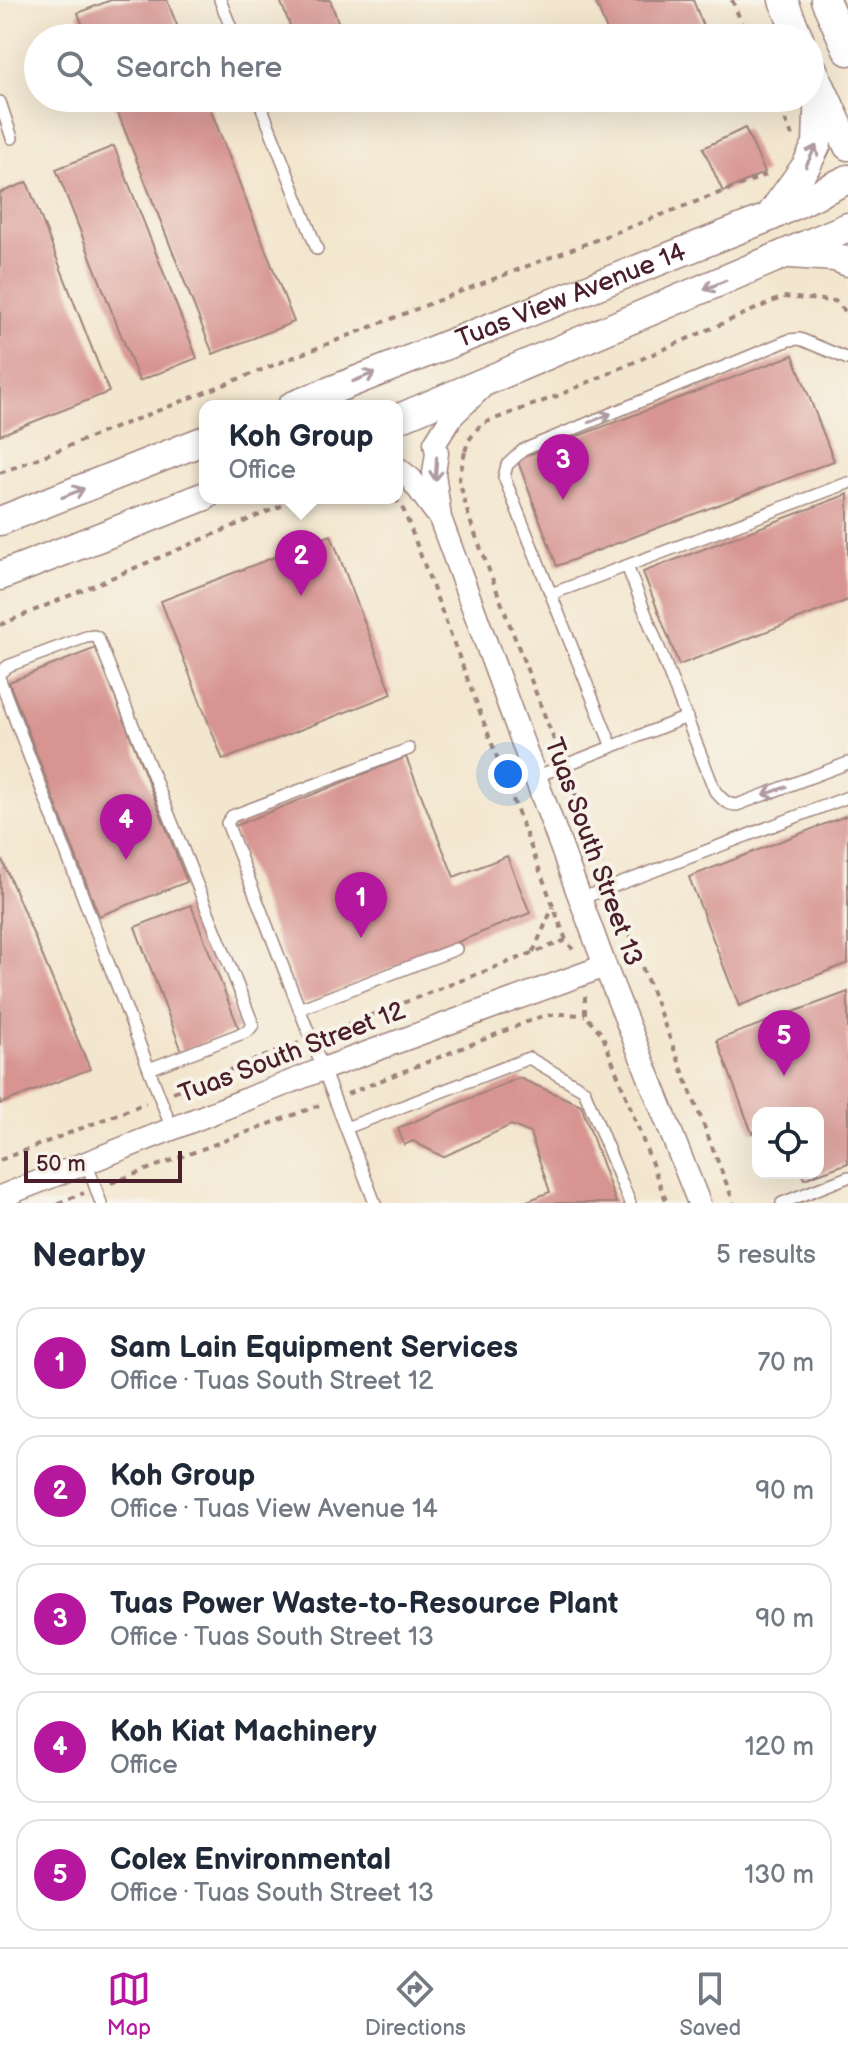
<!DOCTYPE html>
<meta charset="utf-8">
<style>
:root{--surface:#fff;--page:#f6f6f7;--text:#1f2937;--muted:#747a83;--line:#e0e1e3;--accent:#b5179e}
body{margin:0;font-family:"Balsamiq Sans",sans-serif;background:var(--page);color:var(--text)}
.controls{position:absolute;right:24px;bottom:24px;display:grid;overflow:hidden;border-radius:16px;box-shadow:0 8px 32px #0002}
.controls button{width:72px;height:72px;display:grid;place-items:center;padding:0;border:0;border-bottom:2px solid var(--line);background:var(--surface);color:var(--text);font:40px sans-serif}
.scale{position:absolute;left:24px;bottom:20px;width:158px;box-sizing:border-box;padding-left:8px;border:4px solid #4a1f2b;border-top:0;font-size:22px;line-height:28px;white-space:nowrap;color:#4a1f2b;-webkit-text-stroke:6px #f7f3e8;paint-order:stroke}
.you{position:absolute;left:508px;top:774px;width:28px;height:28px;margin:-20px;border:6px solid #fff;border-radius:50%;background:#1a73e8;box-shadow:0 0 0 12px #1a73e833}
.badge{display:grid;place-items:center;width:52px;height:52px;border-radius:50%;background:var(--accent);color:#fff;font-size:26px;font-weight:700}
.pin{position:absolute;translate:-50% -66px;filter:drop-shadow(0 2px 4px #0008)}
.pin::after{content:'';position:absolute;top:42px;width:28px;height:24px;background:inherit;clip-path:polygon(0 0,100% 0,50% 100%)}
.popup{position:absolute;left:199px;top:400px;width:204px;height:104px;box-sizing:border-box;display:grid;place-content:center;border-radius:16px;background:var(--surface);filter:drop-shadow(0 2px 6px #0005);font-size:26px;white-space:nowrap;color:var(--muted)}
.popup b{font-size:30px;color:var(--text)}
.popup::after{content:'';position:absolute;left:50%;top:100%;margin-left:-16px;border:16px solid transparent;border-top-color:var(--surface)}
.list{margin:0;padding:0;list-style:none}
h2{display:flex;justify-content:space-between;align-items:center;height:104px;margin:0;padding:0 32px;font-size:34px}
h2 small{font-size:26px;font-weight:400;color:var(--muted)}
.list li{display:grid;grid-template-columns:52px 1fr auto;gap:24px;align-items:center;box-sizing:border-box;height:112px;margin:0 16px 16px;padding:0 16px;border:2px solid var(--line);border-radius:24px}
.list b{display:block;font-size:30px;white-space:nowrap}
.list p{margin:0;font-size:26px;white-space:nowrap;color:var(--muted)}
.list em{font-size:26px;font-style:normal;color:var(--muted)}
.icon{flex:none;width:44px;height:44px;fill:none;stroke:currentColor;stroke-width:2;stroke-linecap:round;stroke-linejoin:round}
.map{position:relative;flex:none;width:848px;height:1203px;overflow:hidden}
.search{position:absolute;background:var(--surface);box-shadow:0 8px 32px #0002;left:24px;right:24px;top:24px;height:88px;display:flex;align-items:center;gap:20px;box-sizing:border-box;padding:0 28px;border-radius:44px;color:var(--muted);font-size:30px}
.sheet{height:744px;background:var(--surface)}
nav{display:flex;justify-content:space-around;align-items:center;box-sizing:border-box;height:112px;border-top:2px solid var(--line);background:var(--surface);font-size:22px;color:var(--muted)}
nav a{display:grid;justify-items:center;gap:4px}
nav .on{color:var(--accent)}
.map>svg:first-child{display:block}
.building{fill:#d79491}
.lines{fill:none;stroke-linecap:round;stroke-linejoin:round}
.service-casing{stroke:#9e827c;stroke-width:14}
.minor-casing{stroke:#9e827c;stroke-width:25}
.tertiary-casing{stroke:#9e827c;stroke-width:31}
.path{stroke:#9e827c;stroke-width:4;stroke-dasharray:6 6;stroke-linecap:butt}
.service{stroke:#fff;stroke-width:11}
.minor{stroke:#fff;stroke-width:22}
.tertiary{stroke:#fff;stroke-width:28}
.oneway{stroke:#ae9aa0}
.labels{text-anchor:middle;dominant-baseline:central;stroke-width:8;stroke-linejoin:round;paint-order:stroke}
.street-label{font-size:26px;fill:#4a1f2b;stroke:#f7f3e8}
</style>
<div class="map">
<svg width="848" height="1203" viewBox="0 0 848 1203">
<rect width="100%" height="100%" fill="#f7f3e8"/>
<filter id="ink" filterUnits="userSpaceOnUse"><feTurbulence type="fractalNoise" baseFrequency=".0125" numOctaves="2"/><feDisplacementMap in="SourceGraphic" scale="16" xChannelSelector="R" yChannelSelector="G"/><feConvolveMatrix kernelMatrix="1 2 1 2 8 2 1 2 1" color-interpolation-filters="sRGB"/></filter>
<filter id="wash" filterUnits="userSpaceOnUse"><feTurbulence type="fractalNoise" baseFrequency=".006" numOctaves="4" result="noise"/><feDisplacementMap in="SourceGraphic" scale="32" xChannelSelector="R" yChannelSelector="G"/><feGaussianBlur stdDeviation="1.8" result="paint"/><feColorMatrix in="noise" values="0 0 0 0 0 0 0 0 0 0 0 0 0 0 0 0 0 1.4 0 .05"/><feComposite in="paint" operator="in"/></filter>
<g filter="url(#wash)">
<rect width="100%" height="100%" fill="#f3e6ce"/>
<g id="blocks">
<path class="building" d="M111 0H167L182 38H88L78 13Z
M280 0H330L343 35 336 38H295Z
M595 0H693L708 38H610Z
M112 98H206L294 322 213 354Z
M745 128 765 172 723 192 703 148Z
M114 146 197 358 139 381 56 169Z
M27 182 109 392 0 435V193Z
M793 355 834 461 557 566 517 459Z
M848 494V600L679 665 643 572Z
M331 535 392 694 223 760 161 601Z
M96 648 187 882 99 916 9 682Z
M406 757 454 877 507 856 530 913 303 1004 232 827Z
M848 815V963L739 1006 689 877Z
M0 855 90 1069 0 1104Z
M191 905 239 1029 182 1051 135 927Z
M848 992V1163L804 1179 802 1173H818V1113H758V1130L752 1133 717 1040Z
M519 1078 581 1105 616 1203H522L550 1192 530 1133 511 1125 443 1157 413 1141 404 1145 398 1128Z"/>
</g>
</g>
<g filter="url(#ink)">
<use href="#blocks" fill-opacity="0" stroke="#9e827c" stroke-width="2"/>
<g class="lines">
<defs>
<path id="service" d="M220 0 235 38
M258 98 317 249
M0 102 12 138
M627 566 715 791C722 799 727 805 737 805L848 763
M551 594 848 483
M0 673 8 666 86 637 94 636 98 638 251 1019 253 1025 248 1031 149 1069
M0 680 172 1129
M612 747 504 477 507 465 523 450 789 340 800 339 848 359
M535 777 687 717
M580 899 848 797
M299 1009 456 949
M346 1128 529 1058 584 1090 630 1203
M87 1164 101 1203
M375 1203 227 823 232 816 409 749
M782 1203 848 1177"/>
<path id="minor" d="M480 389 452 416 435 443 437 453 434 473 440 518 605 966 699 1203
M397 468 411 479 437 514
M0 1197 323 1069 605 966"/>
<g id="tertiary">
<path d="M783 0 799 38"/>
<path d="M825 0 848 51"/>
<path d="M810 63 848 146"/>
<path d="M772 213 806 166 817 144 819 84"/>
<path d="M790 254 835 257 848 262"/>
<path id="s1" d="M292 406 770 217 848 179"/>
<path d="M397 419 848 227"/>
<path d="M0 521 205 440"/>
<path d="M0 576 205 496"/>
</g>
</defs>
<use href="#service" class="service-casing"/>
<use href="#minor" class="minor-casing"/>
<use href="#tertiary" class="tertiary-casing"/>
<path class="path" d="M732 0 748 38
M776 98 792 136
M465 451 469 440 481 424 557 396 783 297 835 301 848 314
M465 452 459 479 469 518 559 753
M0 473 462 291 769 174
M395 498 404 511 566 940 576 954
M0 625 300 498
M570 780 605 873
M616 900 734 1203
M533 952 553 907
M585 996V1015L602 1034 667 1203
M325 1033 566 940
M173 1092 299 1043
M347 1094 542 1016 561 1014 585 1015
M0 1160 146 1103
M111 1183 320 1105
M58 1203 84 1193"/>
<use href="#service" class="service"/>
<use href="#minor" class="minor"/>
<use href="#tertiary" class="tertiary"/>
</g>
<defs><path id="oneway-shaft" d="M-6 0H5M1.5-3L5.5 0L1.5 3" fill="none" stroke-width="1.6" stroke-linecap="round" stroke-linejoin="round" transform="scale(2)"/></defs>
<g class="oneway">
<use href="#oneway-shaft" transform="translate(811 156) rotate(-64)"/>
<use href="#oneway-shaft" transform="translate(715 285) rotate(157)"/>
<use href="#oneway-shaft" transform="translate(364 377) rotate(-22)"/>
<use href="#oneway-shaft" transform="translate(600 418) rotate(-22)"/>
<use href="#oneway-shaft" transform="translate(436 469) rotate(93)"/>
<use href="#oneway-shaft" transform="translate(73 493) rotate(-22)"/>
<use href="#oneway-shaft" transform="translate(775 791) rotate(159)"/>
</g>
</g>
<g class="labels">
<g class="street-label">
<text stroke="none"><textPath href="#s1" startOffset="300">Tuas View Avenue 14</textPath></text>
<text transform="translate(593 852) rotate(70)">Tuas South Street 13</text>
<text transform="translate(292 1053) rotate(-21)">Tuas South Street 12</text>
</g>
</g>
</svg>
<div class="controls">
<button><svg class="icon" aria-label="locate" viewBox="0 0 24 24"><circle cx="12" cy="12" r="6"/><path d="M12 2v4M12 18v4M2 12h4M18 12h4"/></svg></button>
</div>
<div class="scale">50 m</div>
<div class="you"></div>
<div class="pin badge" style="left:361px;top:938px">1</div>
<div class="pin badge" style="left:301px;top:596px">2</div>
<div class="popup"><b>Koh Group</b>Office</div>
<div class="pin badge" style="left:563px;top:500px">3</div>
<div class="pin badge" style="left:126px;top:860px">4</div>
<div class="pin badge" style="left:784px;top:1076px">5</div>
<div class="search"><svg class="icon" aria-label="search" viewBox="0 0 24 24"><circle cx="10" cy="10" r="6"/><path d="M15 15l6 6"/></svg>Search here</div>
</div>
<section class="sheet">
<h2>Nearby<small>5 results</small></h2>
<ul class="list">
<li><span class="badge">1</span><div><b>Sam Lain Equipment Services</b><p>Office · Tuas South Street 12</p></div><em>70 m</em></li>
<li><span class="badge">2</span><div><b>Koh Group</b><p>Office · Tuas View Avenue 14</p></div><em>90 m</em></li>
<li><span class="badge">3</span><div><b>Tuas Power Waste-to-Resource Plant</b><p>Office · Tuas South Street 13</p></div><em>90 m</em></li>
<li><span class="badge">4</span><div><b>Koh Kiat Machinery</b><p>Office</p></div><em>120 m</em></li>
<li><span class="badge">5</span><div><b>Colex Environmental</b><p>Office · Tuas South Street 13</p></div><em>130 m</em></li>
</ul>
</section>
<nav>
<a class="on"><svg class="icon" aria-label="map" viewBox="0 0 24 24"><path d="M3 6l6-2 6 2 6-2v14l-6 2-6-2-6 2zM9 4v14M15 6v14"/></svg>Map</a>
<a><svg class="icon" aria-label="directions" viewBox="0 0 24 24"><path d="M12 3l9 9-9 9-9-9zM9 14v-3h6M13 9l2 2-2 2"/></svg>Directions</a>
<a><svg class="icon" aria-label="saved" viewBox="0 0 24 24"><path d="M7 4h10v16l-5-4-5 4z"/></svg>Saved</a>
</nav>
